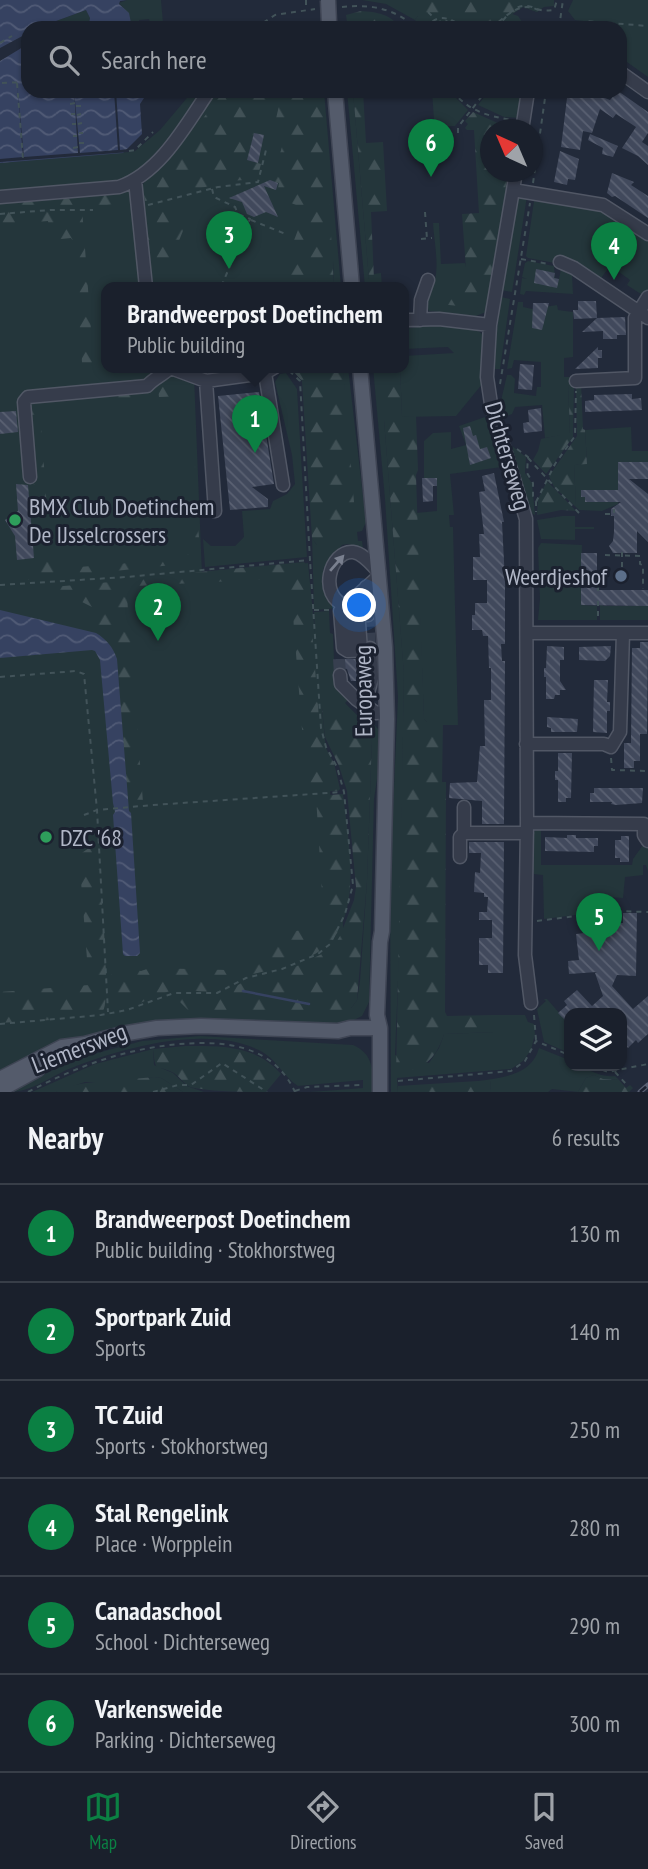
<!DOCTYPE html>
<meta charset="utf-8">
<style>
:root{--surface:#1a202c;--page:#232834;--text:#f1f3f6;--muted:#9fa3a9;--line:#383e48;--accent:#0b8043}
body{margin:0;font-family:"PT Sans Narrow",sans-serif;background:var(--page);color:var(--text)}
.controls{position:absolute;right:21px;bottom:21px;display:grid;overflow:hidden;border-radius:14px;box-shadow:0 2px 5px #0004}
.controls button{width:63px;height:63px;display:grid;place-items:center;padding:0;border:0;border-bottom:2px solid var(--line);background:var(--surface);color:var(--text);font:35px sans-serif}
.compass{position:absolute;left:480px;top:119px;width:63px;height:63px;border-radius:50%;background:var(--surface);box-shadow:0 2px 5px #0004;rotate:316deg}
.you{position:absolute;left:360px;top:606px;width:24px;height:24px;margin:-18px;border:5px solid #fff;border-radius:50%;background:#1a73e8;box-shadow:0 0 0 10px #1a73e833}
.badge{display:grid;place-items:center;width:46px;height:46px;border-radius:50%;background:var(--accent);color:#fff;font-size:23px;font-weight:700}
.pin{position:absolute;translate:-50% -58px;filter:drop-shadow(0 2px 4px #0008)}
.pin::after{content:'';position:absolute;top:37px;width:24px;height:21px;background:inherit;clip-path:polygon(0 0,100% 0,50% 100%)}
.popup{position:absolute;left:101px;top:282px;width:308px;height:91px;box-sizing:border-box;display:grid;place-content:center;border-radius:14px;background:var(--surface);filter:drop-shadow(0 2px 5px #0005);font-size:23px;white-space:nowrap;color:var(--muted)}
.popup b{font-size:26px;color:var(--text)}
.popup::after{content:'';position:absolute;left:50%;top:100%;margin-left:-14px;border:14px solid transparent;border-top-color:var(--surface)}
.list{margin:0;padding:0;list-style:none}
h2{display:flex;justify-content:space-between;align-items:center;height:91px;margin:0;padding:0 28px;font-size:30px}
h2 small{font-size:23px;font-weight:400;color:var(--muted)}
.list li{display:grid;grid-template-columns:46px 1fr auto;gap:21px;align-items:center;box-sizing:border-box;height:98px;padding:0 28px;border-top:2px solid var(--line)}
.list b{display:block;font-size:26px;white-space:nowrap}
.list p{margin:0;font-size:23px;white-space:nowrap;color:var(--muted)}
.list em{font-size:23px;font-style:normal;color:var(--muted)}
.icon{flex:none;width:38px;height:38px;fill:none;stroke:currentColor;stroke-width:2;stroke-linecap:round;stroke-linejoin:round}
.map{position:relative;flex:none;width:648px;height:1092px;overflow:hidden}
.search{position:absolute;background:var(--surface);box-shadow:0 2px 5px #0004;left:21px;right:21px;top:21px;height:77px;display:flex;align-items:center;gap:18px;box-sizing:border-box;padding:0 24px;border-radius:21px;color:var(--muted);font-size:26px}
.sheet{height:679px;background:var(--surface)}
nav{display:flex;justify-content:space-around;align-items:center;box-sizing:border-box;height:98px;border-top:2px solid var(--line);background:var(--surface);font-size:19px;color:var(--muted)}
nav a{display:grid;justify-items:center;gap:4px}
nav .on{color:var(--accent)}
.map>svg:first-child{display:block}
.green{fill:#24363b;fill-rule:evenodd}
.forest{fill:url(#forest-firs)}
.water{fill:url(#water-waves)}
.pier{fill:#222a3a}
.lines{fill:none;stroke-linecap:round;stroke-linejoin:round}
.stream{stroke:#364261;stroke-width:2.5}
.building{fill:url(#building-back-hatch)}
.minor-tunnel{stroke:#373f4f;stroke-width:12;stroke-dasharray:12 6;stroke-linecap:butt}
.minor-casing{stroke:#515765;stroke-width:15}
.major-casing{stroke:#3f4554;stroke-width:17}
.path{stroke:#425359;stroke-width:2;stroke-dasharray:5 5;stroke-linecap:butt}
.minor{stroke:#363c4b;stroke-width:12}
.major{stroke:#545b6b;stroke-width:14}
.rail-casing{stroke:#585f72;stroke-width:5}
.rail{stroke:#1b212f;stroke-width:2.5;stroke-dasharray:8;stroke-linecap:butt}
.major-bridge-casing{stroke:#3f4554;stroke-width:17;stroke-linecap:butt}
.major-bridge{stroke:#545b6b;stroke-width:14}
.oneway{fill:#7a808f}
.leisure-dot{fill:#2e9e5b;stroke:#1b212f;stroke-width:2.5}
.service-dot{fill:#5c6f8a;stroke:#1b212f;stroke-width:2.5}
.labels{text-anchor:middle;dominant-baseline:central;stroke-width:6;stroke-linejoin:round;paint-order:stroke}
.street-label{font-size:24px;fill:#b1b7c7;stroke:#1b212f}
.poi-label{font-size:24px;fill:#b1b7c7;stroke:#1b212f;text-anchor:start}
</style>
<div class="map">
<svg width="648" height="1092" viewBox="0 0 648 1092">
<defs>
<pattern id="forest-firs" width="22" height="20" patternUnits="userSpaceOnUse" patternTransform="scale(1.75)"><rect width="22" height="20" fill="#24363b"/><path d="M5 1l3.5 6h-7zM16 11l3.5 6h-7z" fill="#415156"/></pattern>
<pattern id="water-waves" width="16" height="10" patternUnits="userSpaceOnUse" patternTransform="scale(1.75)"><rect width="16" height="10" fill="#364261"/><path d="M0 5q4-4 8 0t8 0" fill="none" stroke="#515b76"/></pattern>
<pattern id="building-back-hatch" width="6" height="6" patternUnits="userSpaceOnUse" patternTransform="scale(1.75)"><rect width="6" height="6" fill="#41495c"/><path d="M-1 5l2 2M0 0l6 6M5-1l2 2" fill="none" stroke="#5a6172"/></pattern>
</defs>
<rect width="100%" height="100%" fill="#222a3a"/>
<path class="green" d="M127 0H161L163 23 150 24 149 19 139 20V28H132L128 13 119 3Z
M362 0H418V3L498 12 537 0H554V6L544 7 537 12 523 7 511 15 425 28 418 6V16L415 20 386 4Z
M573 0H648V77L620 57V28H589L583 21 575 20 568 11Z
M86 10 90 18 88 28H37Z
M214 91H324L341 287H334L333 261 332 287H106V367H263L194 376 202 574 308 563 315 633 314 612 329 611 330 633 333 634 335 685 339 686 350 698 345 703 360 718 365 714 378 729 380 760 374 799 369 1002 362 1016 346 1024 198 1019 148 1023 0 1075V208L116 198 143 184ZM322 708 372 738 367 880 360 981 357 1000 351 1008Z
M347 91H353L369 279H374V274L381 273 382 287H365Z
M432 91H449L468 110 455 126 431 127 428 125 427 121 434 120Z
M489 91H524L519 118 504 117 478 105Z
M192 92H197L198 95C177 127 156 159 124 181L0 192V163L135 151 160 130Z
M508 172H511L486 312 476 316 429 311C422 300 433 292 435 280 439 263 434 241 433 223H439L441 264 465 263 477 308Z
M527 196 512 292 501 290 517 198Z
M539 198 600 208 648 238V290L644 296 627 285 630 280 608 264 607 270 599 281 555 263 528 258 526 256 534 201 538 202Z
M528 261 554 266 555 278 559 279 561 269 572 274 573 294 526 291 524 295 520 294 522 278 527 279 522 277 525 263Z
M501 297 510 299 500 369H492Z
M518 302H523V307L532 309 557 305 558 310 573 312V357L564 358V377H573V384H568L570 434 545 438 542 405 515 407 512 414 504 417 500 405 507 375H511L515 379 514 393 536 396 537 387H541V362L514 360 512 368 507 369Z
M437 324C452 326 474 324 484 336L483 383 456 416 402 417 400 367H404V356L454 353 448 347 404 349V329Z
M343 367H348L366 522 362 531 357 532 358 541H362L363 549 348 544 342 545 323 569 327 597 337 608 316 610 314 608 312 538 317 545 345 401Z
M373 367H384V419L404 673 400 931 395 1055 429 1063 439 1048 444 1034 493 1032V1015H525L528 1022 534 1024 535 1034 531 1050 523 1061 511 1069 397 1078 398 1092H391L390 879 398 697 385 499Z
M286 373 297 389 307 557 205 567 203 539 211 546H235L244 537 242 511 270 509 273 501 287 494 295 484 292 455 275 382 280 374Z
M485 417 502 467 450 474 454 515H449L450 527H453L458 725H443L442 722H427L424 719 416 513 437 511V486L424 478V441L433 433 451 432V449L466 445 459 426Z
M631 427 632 451H648V462H618V490H581V497H585V502H618V504L602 511 579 510 576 507 574 465 587 463 585 430Z
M512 446 526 457 525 473 532 483 535 515 529 512 510 447Z
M562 516H575V527H594V529H575V540L541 539 537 520Z
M541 543 582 545 581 605 597 606V620H538L540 599 538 548Z
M600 601H602L603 606H648V620H600Z
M541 828V865H632L633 859 643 845 648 847V871L646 865H643V875L625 877 623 898 607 897V911L544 919 543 875 534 874 533 870V832Z
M544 999H547L569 1024V1053L544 1042 537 1009 546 1001Z
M200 1036 353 1045C374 1054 373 1072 374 1092H310L363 1088V1080L298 1086C285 1078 278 1062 264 1053 213 1023 125 1047 74 1067 52 1075 33 1092 9 1092L75 1059 142 1041Z
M539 1048 569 1060V1066C587 1066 598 1078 615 1076L619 1080 603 1079 594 1075 586 1078 578 1092 552 1089 548 1092H491L490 1081H478C502 1078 532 1075 539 1048Z
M153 1049 154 1065 173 1073 187 1086 204 1092H183L161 1078 154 1077 113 1082H85L56 1092H32L95 1064Z"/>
<path class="forest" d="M418 0H537L541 9 537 12 523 7 512 14 518 16 524 25 533 28H423L415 20 418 16Z
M361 11C376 12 392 14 399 28H348L346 15Z
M224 91H266L270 98 276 94 270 122 265 113 259 109C250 112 245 115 245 125L254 133 247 160 261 164 257 179 231 181 145 201 143 188 162 172Z
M280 91H323L334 287H283L300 246 293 243 306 209 291 203 294 195 278 188 279 183 272 181 286 133 275 123 281 97Z
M353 91H363L366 143 383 142 387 211 371 212 374 279H369Z
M473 112 511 129 490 130V172H508L487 301 477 308 440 304 441 285H459V269H466L462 214 479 213 474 130H467L465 128 468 124 465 121Z
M129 189 131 190 132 199 123 203 82 208 95 383H103L100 387 84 389 73 241 71 238 51 240 48 221 0 225V204L87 197Z
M194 204 160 287H150L146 209 149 208 151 214Z
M294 367H343L354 502 351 510 328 545 322 547 317 545 312 538 302 381 292 370Z
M384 367H400L402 417 416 416 418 470 416 475 424 719 427 722H443L442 782H446L445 1012 447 1016 493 1015 494 1032 444 1034C434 1063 425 1066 396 1075L404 674 384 419Z
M168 379 187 381 193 387 196 501 201 562 28 580 40 534H49L54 569 179 559 189 554 195 541 188 396 159 397 157 382Z
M568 384H574L573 437 546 474 533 460 538 451 541 439 570 433Z
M576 384H581L583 429 585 430 587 464 574 465 576 507 554 487 549 476 577 436Z
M143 391 142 398 50 405 40 408 48 524 37 526 28 406 31 400Z
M547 481 576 511 561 510 537 515 538 499Z
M304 562 307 566 319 719 323 743 334 763 340 789 338 791 307 792 290 578 135 586 137 578Z
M123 581 126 584 143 802 145 804 128 806 117 659 104 638 96 633V611L92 607 52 587Z
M336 703 372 738 367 880 357 1000 348 1012 342 1016 285 1017 247 1014 194 1016 173 995 221 994 251 978 295 967 322 954 335 944 340 936 354 900 356 887 347 791 339 766 325 737 322 707Z
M343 794C348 841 367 926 315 954 295 964 274 969 253 974 239 978 227 989 214 991 200 993 185 988 171 991 156 994 123 1015 112 1006L111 964 141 971 150 968 227 970 230 960 269 958 268 936 324 926 316 796Z
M93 845 97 847C99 867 113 1006 102 1012 90 1020 18 1021 0 1023V992L89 985 79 855Z
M186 1046C222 1046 256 1045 281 1074L266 1092C242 1092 212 1092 190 1087 184 1084 180 1077 174 1073 156 1063 156 1076 153 1049Z
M594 1075 603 1079 619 1080 626 1088 630 1085 633 1088 629 1092H578L586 1078Z
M154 1077 161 1078 183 1092H56C73 1080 130 1080 154 1077Z
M478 1081H490L491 1092H398V1086Z"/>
<path class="water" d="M0 0H127L120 1 119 4 129 13 132 28H88L90 18 86 10 37 28H28V33L0 48Z
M28 44V91H143L144 98 140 104 142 134 123 153 0 163V61Z
M0 610 96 633C106 639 113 647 117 659L129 811 131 813 140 953 137 956H125L123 954 113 815 115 812 113 803 100 660 95 651 92 650 0 658Z"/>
<path class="pier" d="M17 82 24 157 78 153 74 91 80 153 118 150 114 91H116L120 150 129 149V152L0 162V159L23 157Z"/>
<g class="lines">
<path class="stream" d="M243 991 309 1004"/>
</g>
<path class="building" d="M572 91H587L610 100 618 91 648 112V133L642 142 648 146V165L638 156 622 148 636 127 616 114 613 118 600 109 592 133 583 131 580 150 561 147 567 98Z
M254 133 264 135 258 163 247 160Z
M590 134 618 146 613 157 602 154 603 148 588 140Z
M560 151 579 159 575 180 568 179 567 185 554 182Z
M612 173 634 182 631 185 648 196V218L615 196 612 197 607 193Z
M270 180 278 183 276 190 264 186 278 217 266 212 254 217 247 214 242 202 229 198Z
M536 269 555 273 554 278 559 279 557 288 534 283Z
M578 301H596L597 318 625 317 626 335H617V339H603V331L582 332 597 318 574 319 573 310H578Z
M533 303H549L542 330 532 328Z
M598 347V350H602V358H598V368L575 369Z
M520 364 534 365 532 390 518 389Z
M259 392 274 484 252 487 268 499V507L230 510 218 396Z
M632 394V399L641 398 642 410 585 412V401L594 400V395Z
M541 408 542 431 524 433 523 423 529 422 528 410Z
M16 411 18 432 0 434V412Z
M470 426 473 436 476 435 480 449 487 447 491 458 470 465 463 428Z
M618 462H648V479H629L648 494V542L637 531V553H613L609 546 613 541 614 532V516H611V509L621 502H585V497H581V490H618Z
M494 473 504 522H502L505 581V644H501L502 661H505L504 824H482V801L449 798 450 783 477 782 480 746H485L484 700H491V668H489L488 636H483L482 630H472V615H475V603H487V580H473V557H480L479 534H484L479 492 485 491 482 476Z
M422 478H437V486H433V501L423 502Z
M16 484 28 485 34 558 17 560 15 536 5 520 18 511Z
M581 553H597V590H648V606L581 605Z
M640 642H648L647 734H640V761H634V768H624V743H631L632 648H640Z
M547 646 564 647V660H560V681L566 690H560V695H555L554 699H546V677H544V668H546Z
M611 646 610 656 605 661 579 660V647Z
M336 659H362L363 676 356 677V681H351L347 669 337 667Z
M594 680H608L607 702H610V711H607V733L593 732Z
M547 717 578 719 577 732H551V728L547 727Z
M558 753H572L571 798H566V802H558V780H555V771H558Z
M594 788H643L642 803 616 805 611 804 612 802H590V793H594Z
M567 835H576V838H598V846H594V852L545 851V837L567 838Z
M621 836H629V862H620V858H615V840H621Z
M469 842H504L503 973H488V965H479V938H492V920H479V912H487L488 897H484V893L474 892 475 872 480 873 481 853H469Z
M623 913H637L636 976 617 975 612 986 633 1009 648 996V1034L638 1043 636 1040 628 1048 622 1041V1013H569V1024L558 1013 567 1005 564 1001 577 990 592 1006 603 996 595 973 597 972 569 974 568 961 579 960 576 934 608 930V923H623Z"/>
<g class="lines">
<path class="minor-tunnel" d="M368 615 370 648
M339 659 340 675"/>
<defs>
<path id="minor" d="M620 72 648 92
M522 130 528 91
M516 172 490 325 487 377 491 404 526 519 527 823 525 955 531 1003
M135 180 146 287
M513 190 603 205 648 234
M0 197 119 187C160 173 186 125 209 91
M560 262 574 268 648 318
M404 320 439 319 490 325
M420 320 421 300 428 280
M168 367 206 381 265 373 275 367
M265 373 283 485
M206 381 215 511
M576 381 635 378V318L648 297
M30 477 24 402 28 397 147 386C154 378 163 375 170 368
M366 587 368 615
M357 596 361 650
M346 606C317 596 330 550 353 552 363 553 372 565 379 572
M349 607 352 651
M527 633H648
M370 650 348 651 343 648 340 611 379 576
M340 675 341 684 356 699 376 713 387 712
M365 704 372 678 370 648
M526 744H604L611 747 620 732 623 633
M464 807V833H527
M527 823 644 824V835L648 841
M460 857V837L464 833"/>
<path id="major" d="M335 91 352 287
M360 367 385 647 387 719 382 931 380 942 377 1015 380 1028V1092
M0 1079 62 1047 85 1044 122 1034 157 1028 201 1026 338 1031 350 1028H380
M0 1090 38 1069"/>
</defs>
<use href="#minor" class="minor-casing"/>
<use href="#major" class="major-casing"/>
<path class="path" d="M306 0V9
M342 7C370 4 395 8 416 28
M428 12 434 18
M575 24 584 28
M580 25 585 21 648 26
M427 27 444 20 460 28
M255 28 275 15 315 9
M425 28C439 12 450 18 465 28
M475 28 476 24
M491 28C504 18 520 0 538 10
M496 28C506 18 515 1 532 7 541 11 544 11 554 10L557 0
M559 28 563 0
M0 43 12 36
M2 83 28 82
M17 83 23 159
M150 91V94L160 93 162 98
M452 91C469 111 487 116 512 120
M69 93H74
M76 97H80
M70 104 75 103
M76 106H81
M71 114H75
M77 115 81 114
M72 124H76
M78 124 82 123
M79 133H83
M458 133V127L486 91
M73 136H77
M79 143H84
M73 148 78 147
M129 151 135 150 153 132
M533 183 546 91
M212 189 214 197 235 207 238 214 250 219 221 287
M148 205 218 187 258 182 266 150
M425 212 427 239
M0 214 50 210H93
M251 220 288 235
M421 239 432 238
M521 259 549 264
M500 384 530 203
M517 449 528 457 527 473 533 483V496L536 502V512
M528 458 579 513
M536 502 555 464 575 436 576 391
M605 514H614V509
M605 555 640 556V564L643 565V589
M622 577V552
M0 585 126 577 310 560 300 381 285 367
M598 591V585H603V576H605
M598 601V621
M314 610H329
M0 677 76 671 84 674 97 810 108 1012
M611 758 612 770 648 771
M84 815 97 810 153 805 342 792
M537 921 615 911 648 912
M534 1015 536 1040
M0 1024 101 1015 127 1010 174 993H217L246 978 282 969 318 954 330 944 345 914 353 885 344 792 337 767 326 747 321 728 310 560
M593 1066 608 1072 648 1064
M615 1072 628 1086
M398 1081 511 1071 525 1061 536 1041 569 1055
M295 1091 307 1087 362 1085
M28 1092C83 1063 138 1044 202 1043 241 1043 277 1053 295 1092
M153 1092 178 1085H191L222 1063 267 1092"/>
<use href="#minor" class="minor"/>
<use href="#major" class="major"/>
<defs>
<path id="rail" d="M640 1092 648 1085"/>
</defs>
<use href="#rail" class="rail-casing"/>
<use href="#rail" class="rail"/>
<defs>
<path id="major-bridge" d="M328 0 329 22"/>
</defs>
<use href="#major-bridge" class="major-bridge-casing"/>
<use href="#major-bridge" class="major-bridge"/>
</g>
<defs><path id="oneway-solid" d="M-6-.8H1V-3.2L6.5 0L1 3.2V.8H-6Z" transform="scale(1.75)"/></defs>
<use class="oneway" href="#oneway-solid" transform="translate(337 563) rotate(-49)"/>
<g class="leisure-dot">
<circle cx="15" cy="520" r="7"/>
<circle cx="46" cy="837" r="7"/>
</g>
<circle class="service-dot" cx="621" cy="576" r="7"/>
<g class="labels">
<g class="street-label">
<text transform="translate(508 456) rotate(74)">Dichterseweg</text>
<text transform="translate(363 691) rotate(-91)">Europaweg</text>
<text transform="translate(79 1048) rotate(-21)">Liemersweg</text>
</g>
<g class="poi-label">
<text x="29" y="506">BMX Club Doetinchem<tspan x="29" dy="28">De IJsselcrossers</tspan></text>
<text x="607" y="576" text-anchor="end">Weerdjeshof</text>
<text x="60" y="837">DZC '68</text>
</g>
</g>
</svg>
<div class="controls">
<button><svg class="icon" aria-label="layers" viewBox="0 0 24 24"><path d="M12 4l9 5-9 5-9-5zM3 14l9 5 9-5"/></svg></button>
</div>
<svg class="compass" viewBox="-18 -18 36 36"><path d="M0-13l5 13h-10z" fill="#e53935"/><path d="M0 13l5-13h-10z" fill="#9fa3a9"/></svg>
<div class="you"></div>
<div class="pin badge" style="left:255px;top:453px">1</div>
<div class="popup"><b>Brandweerpost Doetinchem</b>Public building</div>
<div class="pin badge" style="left:158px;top:641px">2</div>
<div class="pin badge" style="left:229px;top:269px">3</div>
<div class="pin badge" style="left:614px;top:280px">4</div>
<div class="pin badge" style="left:599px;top:951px">5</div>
<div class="pin badge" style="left:431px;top:177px">6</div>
<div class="search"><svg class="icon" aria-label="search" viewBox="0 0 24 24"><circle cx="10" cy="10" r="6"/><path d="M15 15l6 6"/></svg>Search here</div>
</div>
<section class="sheet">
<h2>Nearby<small>6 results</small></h2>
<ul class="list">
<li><span class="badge">1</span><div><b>Brandweerpost Doetinchem</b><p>Public building · Stokhorstweg</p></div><em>130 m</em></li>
<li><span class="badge">2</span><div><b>Sportpark Zuid</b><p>Sports</p></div><em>140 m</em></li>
<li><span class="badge">3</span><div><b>TC Zuid</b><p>Sports · Stokhorstweg</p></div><em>250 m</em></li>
<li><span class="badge">4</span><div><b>Stal Rengelink</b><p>Place · Worpplein</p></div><em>280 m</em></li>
<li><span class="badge">5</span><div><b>Canadaschool</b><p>School · Dichterseweg</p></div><em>290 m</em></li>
<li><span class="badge">6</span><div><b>Varkensweide</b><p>Parking · Dichterseweg</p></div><em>300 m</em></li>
</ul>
</section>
<nav>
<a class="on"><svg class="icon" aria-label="map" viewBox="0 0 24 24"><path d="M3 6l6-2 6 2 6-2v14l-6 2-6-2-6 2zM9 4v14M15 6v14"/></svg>Map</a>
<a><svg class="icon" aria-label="directions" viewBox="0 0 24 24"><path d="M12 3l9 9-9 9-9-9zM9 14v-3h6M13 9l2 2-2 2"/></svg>Directions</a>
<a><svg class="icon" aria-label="saved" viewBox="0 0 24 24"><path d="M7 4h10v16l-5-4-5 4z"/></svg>Saved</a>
</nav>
